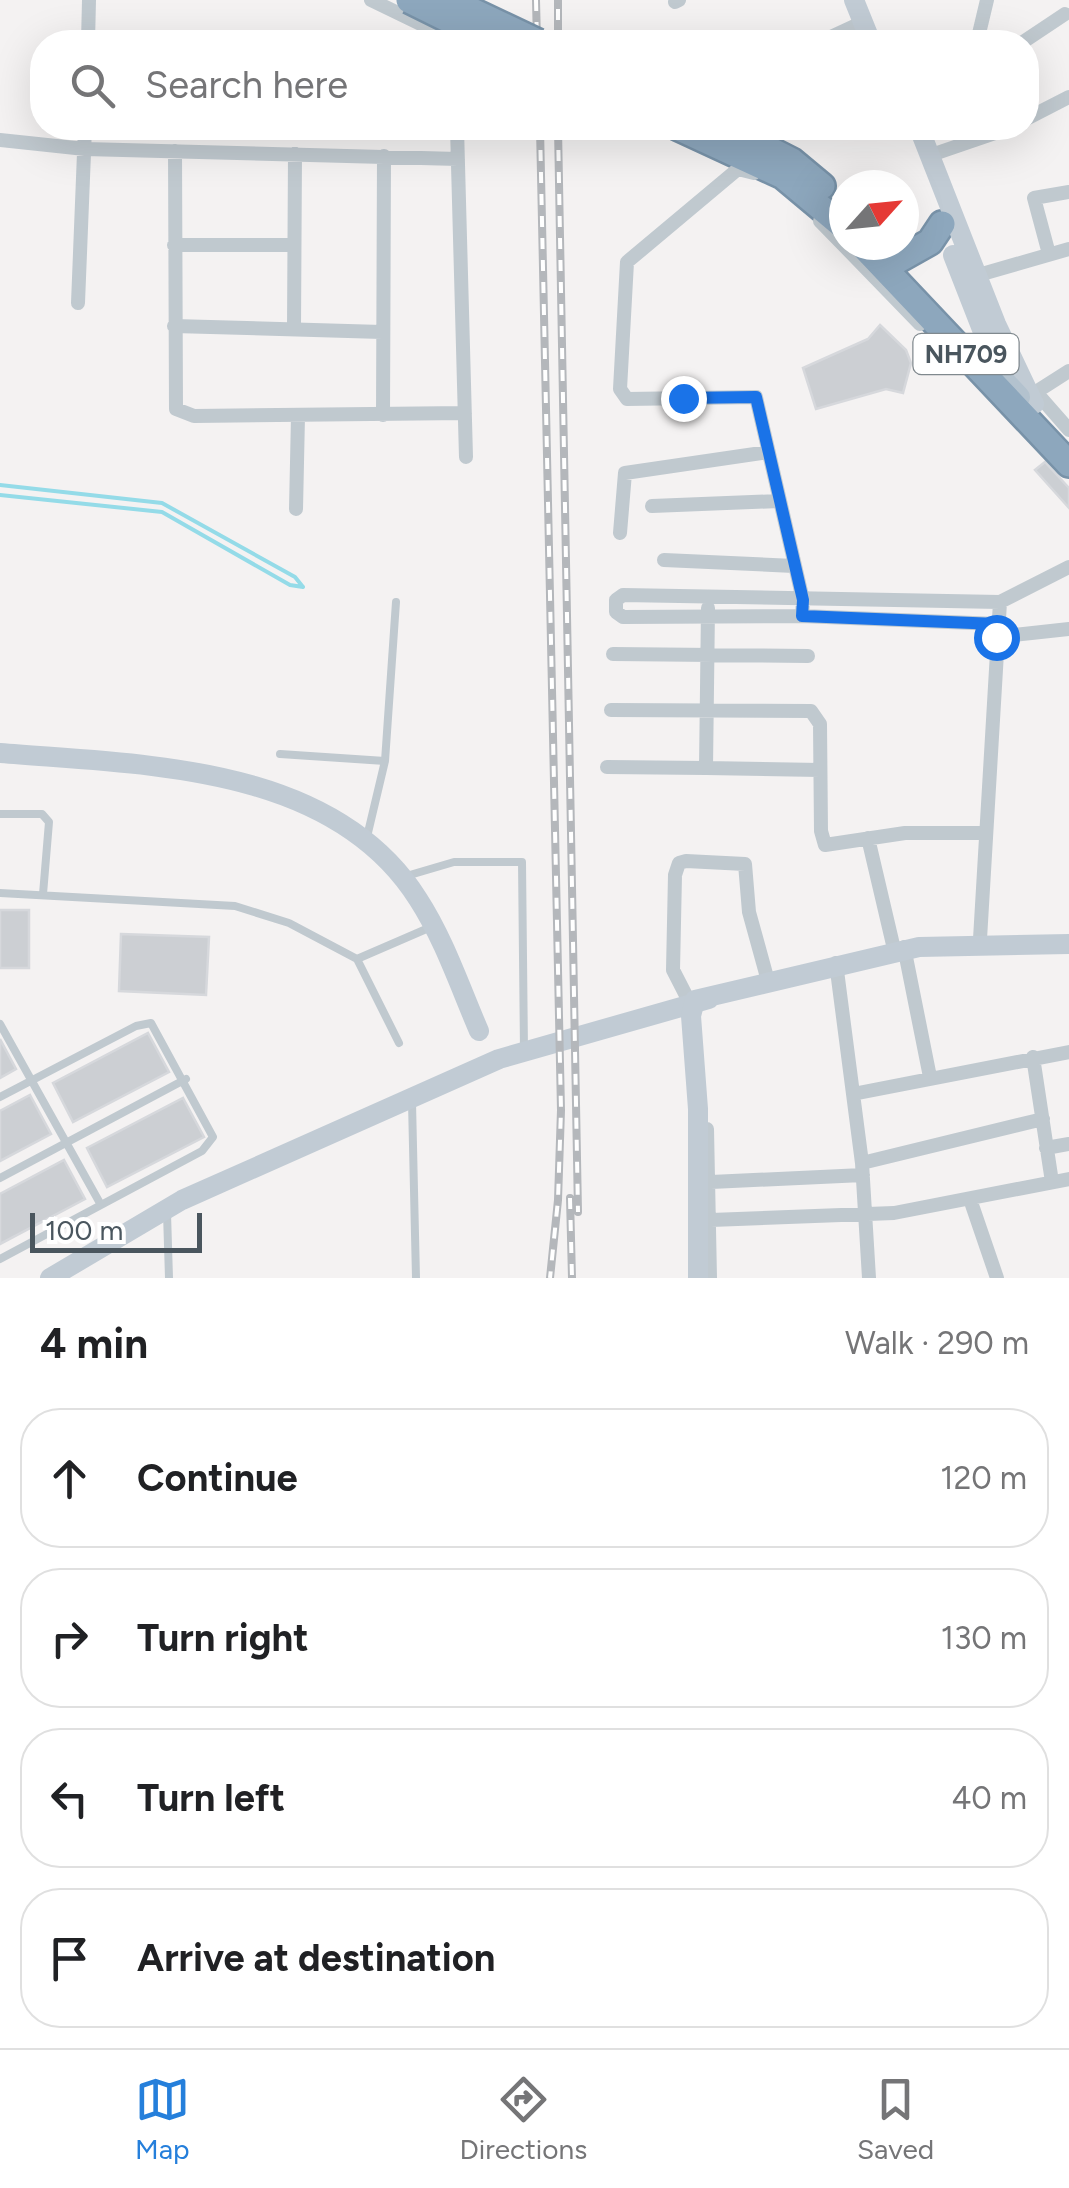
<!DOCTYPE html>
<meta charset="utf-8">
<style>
:root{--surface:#fff;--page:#f6f6f6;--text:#202124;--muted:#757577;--line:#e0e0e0;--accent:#257fdb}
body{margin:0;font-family:Figtree,sans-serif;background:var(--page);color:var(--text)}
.compass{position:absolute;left:829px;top:170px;width:90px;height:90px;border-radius:50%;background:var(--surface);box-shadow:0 10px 40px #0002;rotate:63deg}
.scale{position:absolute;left:30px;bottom:25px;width:172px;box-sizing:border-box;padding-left:10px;border:5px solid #4a565e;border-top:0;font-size:28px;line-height:35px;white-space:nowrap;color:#4a565e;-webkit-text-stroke:8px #fff;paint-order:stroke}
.stop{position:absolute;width:30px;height:30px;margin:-22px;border:8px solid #1a73e8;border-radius:50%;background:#fff}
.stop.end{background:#1a73e8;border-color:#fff;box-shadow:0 2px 10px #0008}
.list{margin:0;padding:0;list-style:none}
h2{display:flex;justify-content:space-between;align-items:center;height:130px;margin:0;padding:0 40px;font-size:42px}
h2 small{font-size:32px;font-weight:400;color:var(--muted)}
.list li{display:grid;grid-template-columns:65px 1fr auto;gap:30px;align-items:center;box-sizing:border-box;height:140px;margin:0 20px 20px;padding:0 20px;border:2px solid var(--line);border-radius:40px}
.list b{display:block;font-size:38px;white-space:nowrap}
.list em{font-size:32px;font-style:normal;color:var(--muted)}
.icon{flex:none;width:55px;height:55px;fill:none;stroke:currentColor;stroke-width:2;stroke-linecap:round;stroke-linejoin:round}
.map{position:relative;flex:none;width:1069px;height:1278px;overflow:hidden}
.search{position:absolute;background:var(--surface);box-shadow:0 10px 40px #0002;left:30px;right:30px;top:30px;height:110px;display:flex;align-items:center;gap:25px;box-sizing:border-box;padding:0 35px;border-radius:40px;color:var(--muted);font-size:38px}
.sheet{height:770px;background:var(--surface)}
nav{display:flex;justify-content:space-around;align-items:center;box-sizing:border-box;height:140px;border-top:2px solid var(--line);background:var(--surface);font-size:28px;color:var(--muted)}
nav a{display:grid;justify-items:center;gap:5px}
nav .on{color:var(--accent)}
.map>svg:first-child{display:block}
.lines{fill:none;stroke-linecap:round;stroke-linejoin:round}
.stream{stroke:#94dbe8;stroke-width:4}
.building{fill:#cccfd3;stroke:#d6d8dc;stroke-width:2.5}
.highway-casing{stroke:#7892a8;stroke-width:30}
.lane{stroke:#c0c9cf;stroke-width:8}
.street{stroke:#c0c9cf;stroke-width:14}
.secondary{stroke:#c1cbd4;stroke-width:20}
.primary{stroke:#b3c2ce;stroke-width:22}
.highway{stroke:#8da7bd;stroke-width:25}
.rail-casing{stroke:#b4b7bb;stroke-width:8}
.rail{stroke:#fff;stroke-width:4;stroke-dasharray:11;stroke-linecap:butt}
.highway-bridge-casing{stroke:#7892a8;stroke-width:30;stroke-linecap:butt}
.secondary-bridge{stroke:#c1cbd4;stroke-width:20}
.highway-bridge{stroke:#8da7bd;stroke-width:25}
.route{stroke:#1a73e8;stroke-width:12}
.labels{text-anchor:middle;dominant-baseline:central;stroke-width:8;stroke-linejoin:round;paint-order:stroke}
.shield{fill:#fff;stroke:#80898e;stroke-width:2.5}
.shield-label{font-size:25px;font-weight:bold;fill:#4a565e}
</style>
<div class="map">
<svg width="1069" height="1278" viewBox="0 0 1069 1278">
<rect width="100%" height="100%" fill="#f4f2f2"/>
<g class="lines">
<path class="stream" d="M0 485 162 503 295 577 303 587
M0 495 162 512 290 585 303 587"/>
</g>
<path class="building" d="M880 325 906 350 911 363 903 393 886 389 816 409 803 368 868 339Z
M1045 462 1069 488V508L1035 470Z
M0 910H29V968H0Z
M121 934 209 937 206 995 119 991Z
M148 1033 169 1072 73 1122 53 1083Z
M0 1039 16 1069 0 1078Z
M30 1095 51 1134 0 1161V1111Z
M183 1098 204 1137 107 1187 87 1148Z
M64 1160 85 1199 0 1244V1194Z"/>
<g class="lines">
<defs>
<path id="highway" d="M679 128 783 176 844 227
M727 128 792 161 822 186
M862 245 1069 464
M898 260 930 242 942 224"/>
</defs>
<use href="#highway" class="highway-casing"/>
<path class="lane" d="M280 754 385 761
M0 814H42L49 822 43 894
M366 841 385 761 396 602
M403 877 454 862H522L524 1051
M0 893 235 906 289 923 357 959 399 1043
M357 959 431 927
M0 1024 101 1205
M0 1097 136 1026 151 1023 213 1137 202 1151 0 1259
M412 1102 416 1278
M0 1178 186 1079
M167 1213 169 1278"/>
<path class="street" d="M371 0 433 30 449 42
M675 2 679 0
M822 41 863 22
M88 42 89 0
M977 42 987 0
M1023 42 1065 14
M1026 119 1069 97
M457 128 466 457
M0 140 85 149 458 159
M175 151 176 409 194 416 465 413
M937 153 1010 128
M754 173 738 169 627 262 620 389 627 399 756 397 803 600 802 616
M820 221 920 324
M174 245H294
M1049 254 1034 198 1069 192
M982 274 1069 249
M78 303 85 128
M174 326 382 332
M294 329 295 154
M1035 391 1069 430
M1036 392 1069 371
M383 415 384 156
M652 506 779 501
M296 509 298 416
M620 533 625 473 768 452
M664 560 794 566
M708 608 706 768 820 770
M997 624 802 616 623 617 616 612V600L623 595 1000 602
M996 637 1069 629
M613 654 808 656
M611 710 811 711 820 724 821 831 825 845 905 833H983
M607 767 706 768
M868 838 894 949
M980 939 1000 602 1069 567
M904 947 930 1077
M836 963 862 1163 869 1278
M693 1009 673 970 675 875 679 863 686 861 745 864 749 912 768 981
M1033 1057 1052 1182
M853 1094 1069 1052
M707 1129 710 1278
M1046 1148 1069 1144
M862 1163 1043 1119
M711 1182 863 1175
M971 1202 997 1278
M711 1220 894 1213 1069 1179"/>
<path class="secondary" d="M854 0 871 42
M919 128 996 324 1034 404
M953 255 985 337
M0 753C141 765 332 763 418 899 444 939 460 987 479 1031
M50 1278 182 1200 499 1059 709 999"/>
<path class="primary" d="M992 356 1003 380 1019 397"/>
<use href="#highway" class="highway"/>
<defs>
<path id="rail" d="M536 0 537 42
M558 42V0
M540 128 561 1110 558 1200 550 1278
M558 128 578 1212
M570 1198 572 1278"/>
</defs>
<use href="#rail" class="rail-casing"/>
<use href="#rail" class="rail"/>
<defs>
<path id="highway-bridge" d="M409 0 494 42
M449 0 538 42"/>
</defs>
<use href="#highway-bridge" class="highway-bridge-casing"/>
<path class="secondary-bridge" d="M698 1278V1109L691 1016 695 1000 919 947 1069 944"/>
<use href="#highway-bridge" class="highway-bridge"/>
</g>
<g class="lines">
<path class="route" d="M683 398 756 397 803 600 802 616 997 624 996 637"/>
</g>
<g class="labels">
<rect class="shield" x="913.5" y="334" width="105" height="40" rx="8"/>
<g class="shield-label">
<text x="966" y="354">NH709</text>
</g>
</g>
</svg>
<svg class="compass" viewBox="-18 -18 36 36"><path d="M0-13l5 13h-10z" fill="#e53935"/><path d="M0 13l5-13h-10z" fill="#757577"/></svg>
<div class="scale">100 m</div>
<div class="stop" style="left:996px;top:637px"></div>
<div class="stop end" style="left:683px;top:398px"></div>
<div class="search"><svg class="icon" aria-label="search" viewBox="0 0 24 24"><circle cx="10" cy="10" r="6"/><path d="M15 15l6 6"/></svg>Search here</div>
</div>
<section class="sheet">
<h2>4 min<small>Walk · 290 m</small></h2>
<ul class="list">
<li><svg class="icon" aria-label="ahead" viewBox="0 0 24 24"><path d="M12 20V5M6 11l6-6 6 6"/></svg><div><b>Continue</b></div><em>120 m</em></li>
<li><svg class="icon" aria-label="right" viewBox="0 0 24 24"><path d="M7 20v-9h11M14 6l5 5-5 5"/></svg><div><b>Turn right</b></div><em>130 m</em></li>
<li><svg class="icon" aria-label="left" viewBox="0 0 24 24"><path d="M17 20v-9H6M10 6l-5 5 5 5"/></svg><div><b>Turn left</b></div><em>40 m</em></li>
<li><svg class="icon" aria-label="arrive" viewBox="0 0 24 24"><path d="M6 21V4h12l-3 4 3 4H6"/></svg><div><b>Arrive at destination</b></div></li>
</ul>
</section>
<nav>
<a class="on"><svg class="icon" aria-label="map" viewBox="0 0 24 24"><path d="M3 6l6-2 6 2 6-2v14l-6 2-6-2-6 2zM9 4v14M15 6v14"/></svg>Map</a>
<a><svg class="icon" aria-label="directions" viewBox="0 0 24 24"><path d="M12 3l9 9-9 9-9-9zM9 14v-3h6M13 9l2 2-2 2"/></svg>Directions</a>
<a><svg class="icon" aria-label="saved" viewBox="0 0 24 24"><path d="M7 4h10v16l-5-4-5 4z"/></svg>Saved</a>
</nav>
